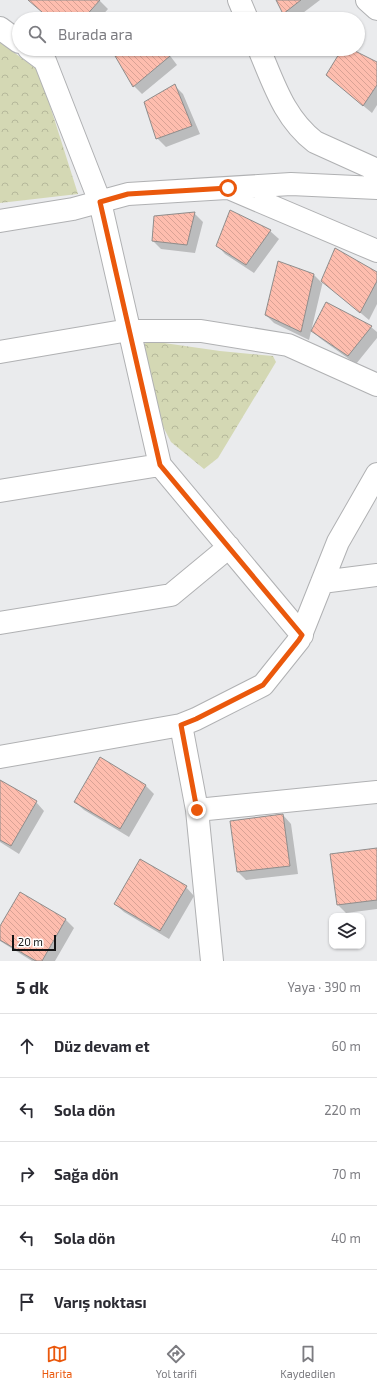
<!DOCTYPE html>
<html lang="tr">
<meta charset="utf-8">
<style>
:root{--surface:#fff;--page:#f7f7f7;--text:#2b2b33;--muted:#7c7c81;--line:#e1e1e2;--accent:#ea580c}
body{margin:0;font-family:"Exo 2",sans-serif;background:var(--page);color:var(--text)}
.controls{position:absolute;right:12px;bottom:12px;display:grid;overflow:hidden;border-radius:8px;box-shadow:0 1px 3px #0004}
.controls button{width:36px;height:36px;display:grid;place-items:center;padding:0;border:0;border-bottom:1px solid var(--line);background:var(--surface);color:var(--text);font:20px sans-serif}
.scale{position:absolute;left:12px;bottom:10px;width:44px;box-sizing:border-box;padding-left:4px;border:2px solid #141415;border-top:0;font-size:11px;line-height:14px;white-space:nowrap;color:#141415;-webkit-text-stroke:3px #fff;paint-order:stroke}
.stop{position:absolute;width:12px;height:12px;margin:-9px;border:3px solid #ea580c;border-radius:50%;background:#fff}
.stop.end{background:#ea580c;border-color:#fff;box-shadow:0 1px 4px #0008}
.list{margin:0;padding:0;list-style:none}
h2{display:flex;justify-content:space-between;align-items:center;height:52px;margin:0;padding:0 16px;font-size:17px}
h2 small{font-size:13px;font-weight:400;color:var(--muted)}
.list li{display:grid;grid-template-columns:26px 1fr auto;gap:12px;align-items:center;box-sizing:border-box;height:64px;padding:0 16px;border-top:1px solid var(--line)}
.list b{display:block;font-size:15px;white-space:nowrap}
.list em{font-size:13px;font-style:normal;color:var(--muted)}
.icon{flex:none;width:22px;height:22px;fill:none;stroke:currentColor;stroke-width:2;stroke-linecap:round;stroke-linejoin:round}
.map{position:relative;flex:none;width:377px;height:961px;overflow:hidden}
.search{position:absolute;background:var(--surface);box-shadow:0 1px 3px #0004;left:12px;right:12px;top:12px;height:44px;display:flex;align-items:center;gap:10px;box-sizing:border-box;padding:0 14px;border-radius:22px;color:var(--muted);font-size:15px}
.sheet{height:372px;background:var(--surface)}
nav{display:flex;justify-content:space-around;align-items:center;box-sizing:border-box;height:56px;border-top:1px solid var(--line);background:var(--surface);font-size:11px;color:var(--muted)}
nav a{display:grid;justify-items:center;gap:2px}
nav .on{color:var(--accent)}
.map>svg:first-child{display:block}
.park{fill:url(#park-crowns)}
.shadow{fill:#0003}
.building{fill:url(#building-back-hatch);stroke:#8f8d8c}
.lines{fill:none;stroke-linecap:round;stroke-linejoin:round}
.minor-casing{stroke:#b0b1b3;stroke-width:24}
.minor{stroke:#fff;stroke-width:22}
.route{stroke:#ea580c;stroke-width:5}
</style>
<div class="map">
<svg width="377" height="961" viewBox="0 0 377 961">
<defs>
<pattern id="park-crowns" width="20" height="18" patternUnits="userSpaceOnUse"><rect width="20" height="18" fill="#d4d8b4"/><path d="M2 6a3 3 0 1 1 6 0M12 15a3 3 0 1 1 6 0" fill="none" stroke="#b5b89a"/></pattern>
<pattern id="building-back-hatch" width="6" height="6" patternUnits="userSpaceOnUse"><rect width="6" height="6" fill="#febdae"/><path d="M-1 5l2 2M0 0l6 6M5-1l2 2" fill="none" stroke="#d9a295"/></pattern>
</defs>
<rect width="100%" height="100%" fill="#eaebed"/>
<path class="park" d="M0 42 39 71 78 194 0 203Z
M150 341 220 351 273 356 276 362 218 458 204 469 171 442 154 409 140 346Z"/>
<path class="shadow" d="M29 0H99L108 9 99 19H50Z
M277 0H320L295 19H289L283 13Z
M112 49H165L177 65 142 94 134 86Z
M343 49H348L377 63V105L372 113 336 83Z
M175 86 183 94 200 134 166 147 157 138Z
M231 211 270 231 279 239 254 273 225 254 217 245Z
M194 213 203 222 195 253 161 249 153 241Z
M336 250 377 273V304L369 320 323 281 309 340 274 323 266 315 314 275 322 283Z
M371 327 377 332V338L356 364 321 339 312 331Z
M100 759 146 786 154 794 129 837 84 810 75 802Z
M0 781 36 802 44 811 19 854 0 842Z
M283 815 291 824 298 874 246 880 238 872 231 822Z
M377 849V909L346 913 338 905 331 855Z
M186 887 194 896 169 939 124 912 115 904Z
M20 893 66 920 74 928 55 961H32L0 941V928Z"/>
<path class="building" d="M28 0H100L83 19H50Z
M276 0H301L283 14Z
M111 49H164L170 56 133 87Z
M342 49H351L377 62V85L363 106 326 75Z
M175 84 192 126 156 139 144 102Z
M230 210 271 230 246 265 216 246Z
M195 212 187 245 152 241 154 216Z
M335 248 377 272V281L360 313 321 281Z
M278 261 314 274 301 332 265 315Z
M326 302 372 326 348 356 311 331Z
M100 757 146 785 120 829 74 802Z
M0 780 37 801 11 846 0 840Z
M283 814 290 866 237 872 230 821Z
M377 848V900L337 905 330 854Z
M140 859 187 886 160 931 114 904Z
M20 892 66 919 42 961H36L0 940V926Z"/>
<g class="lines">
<defs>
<path id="minor" d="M239 0 247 19
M367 0 377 9
M0 28 19 42
M29 49 45 61 100 202 160 465
M259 49C274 84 284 118 315 142L377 170
M231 189 377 251
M0 221 73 209 128 194 291 184 377 188
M0 352 123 331H201L288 345 377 385
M0 491 160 465 302 635
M322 582 377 575
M0 623 171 595 229 547
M181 725 197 810 212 961
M0 757 181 725 196 719 263 685 299 640 338 542 377 474
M197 810 377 792"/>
</defs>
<use href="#minor" class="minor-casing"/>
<use href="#minor" class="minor"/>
</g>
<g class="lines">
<path class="route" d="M197 810 181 725 196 719 263 685 299 640 302 635 160 465 100 202 128 194 228 188"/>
</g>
</svg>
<div class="controls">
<button><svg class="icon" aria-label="layers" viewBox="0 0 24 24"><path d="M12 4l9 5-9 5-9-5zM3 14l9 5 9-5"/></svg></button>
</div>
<div class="scale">20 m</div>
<div class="stop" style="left:228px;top:188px"></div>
<div class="stop end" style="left:197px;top:810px"></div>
<div class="search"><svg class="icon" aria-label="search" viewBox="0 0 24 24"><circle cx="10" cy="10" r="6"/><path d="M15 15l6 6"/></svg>Burada ara</div>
</div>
<section class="sheet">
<h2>5 dk<small>Yaya · 390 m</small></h2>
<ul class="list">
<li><svg class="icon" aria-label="ahead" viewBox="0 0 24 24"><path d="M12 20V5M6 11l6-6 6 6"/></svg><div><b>Düz devam et</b></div><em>60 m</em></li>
<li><svg class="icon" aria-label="left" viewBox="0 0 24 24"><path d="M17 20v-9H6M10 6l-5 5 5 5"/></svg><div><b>Sola dön</b></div><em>220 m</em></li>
<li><svg class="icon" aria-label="right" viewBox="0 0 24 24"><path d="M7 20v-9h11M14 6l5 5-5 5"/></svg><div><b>Sağa dön</b></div><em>70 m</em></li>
<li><svg class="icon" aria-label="left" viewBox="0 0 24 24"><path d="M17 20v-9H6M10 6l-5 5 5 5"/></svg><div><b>Sola dön</b></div><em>40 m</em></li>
<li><svg class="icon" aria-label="arrive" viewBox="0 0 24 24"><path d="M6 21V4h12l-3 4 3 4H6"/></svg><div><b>Varış noktası</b></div></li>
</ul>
</section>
<nav>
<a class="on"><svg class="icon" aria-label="map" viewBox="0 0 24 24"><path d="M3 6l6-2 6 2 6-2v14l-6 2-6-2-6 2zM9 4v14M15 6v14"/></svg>Harita</a>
<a><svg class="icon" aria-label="directions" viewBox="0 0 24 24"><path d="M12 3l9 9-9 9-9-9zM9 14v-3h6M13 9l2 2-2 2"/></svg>Yol tarifi</a>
<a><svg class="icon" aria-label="saved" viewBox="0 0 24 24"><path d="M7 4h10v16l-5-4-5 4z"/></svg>Kaydedilen</a>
</nav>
